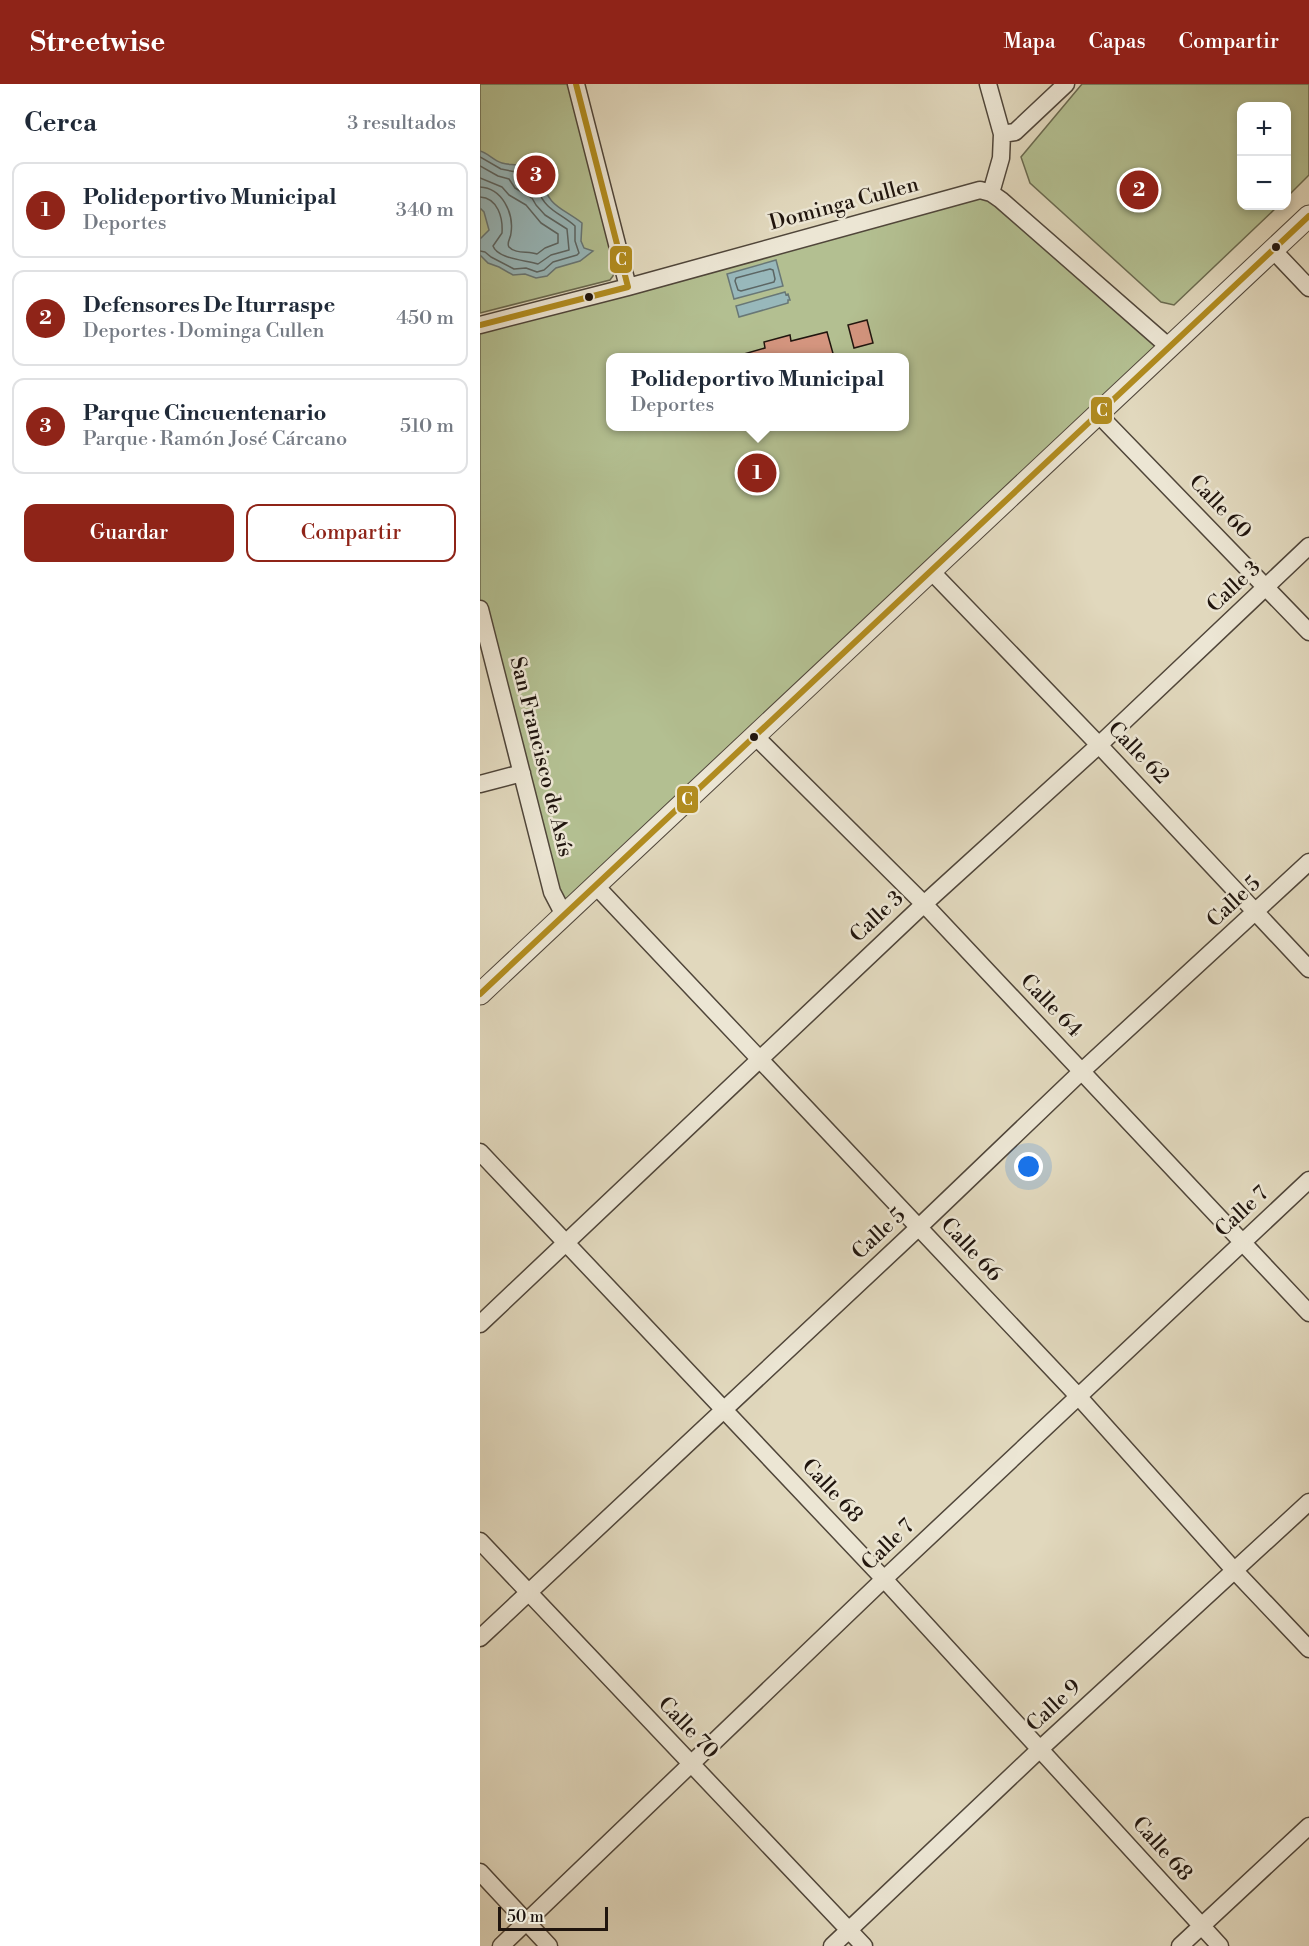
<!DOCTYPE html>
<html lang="es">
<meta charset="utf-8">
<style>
:root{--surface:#fff;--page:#f6f6f7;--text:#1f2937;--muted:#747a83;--line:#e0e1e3;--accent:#8f2418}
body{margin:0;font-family:"Libre Bodoni",serif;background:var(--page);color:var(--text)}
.controls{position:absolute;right:18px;top:18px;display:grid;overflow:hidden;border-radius:12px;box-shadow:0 3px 9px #0003}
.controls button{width:54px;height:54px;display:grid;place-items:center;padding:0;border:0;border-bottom:2px solid var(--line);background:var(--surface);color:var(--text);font:30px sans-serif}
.scale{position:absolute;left:18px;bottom:15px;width:110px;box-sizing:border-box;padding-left:6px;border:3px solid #20150e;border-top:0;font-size:16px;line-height:21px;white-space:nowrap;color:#20150e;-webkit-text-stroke:4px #ece6d4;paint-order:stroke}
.you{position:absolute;left:549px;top:1083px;width:21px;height:21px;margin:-15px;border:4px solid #fff;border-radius:50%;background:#1a73e8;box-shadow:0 0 0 9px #1a73e833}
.badge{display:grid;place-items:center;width:39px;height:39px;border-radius:50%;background:var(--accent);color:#fff;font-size:20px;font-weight:700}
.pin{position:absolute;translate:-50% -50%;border:3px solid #fff;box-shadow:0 2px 6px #0006}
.popup{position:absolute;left:126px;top:269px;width:303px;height:78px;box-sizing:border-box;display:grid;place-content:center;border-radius:12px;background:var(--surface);filter:drop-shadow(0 2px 4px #0005);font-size:20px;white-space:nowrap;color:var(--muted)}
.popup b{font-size:22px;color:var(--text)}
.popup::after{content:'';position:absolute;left:50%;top:100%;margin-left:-12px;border:12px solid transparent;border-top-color:var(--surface)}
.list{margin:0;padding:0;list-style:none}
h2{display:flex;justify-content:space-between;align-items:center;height:78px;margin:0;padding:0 24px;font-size:26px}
h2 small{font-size:20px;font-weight:400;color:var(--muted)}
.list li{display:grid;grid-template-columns:39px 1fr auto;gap:18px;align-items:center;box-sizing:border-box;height:96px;margin:0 12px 12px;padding:0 12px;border:2px solid var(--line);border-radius:12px}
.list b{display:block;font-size:22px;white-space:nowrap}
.list p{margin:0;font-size:20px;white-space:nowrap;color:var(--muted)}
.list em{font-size:20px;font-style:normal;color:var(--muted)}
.actions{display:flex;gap:12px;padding:18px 24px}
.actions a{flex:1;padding:14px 0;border:2px solid var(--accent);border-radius:12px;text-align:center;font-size:21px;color:var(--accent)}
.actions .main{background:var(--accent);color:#fff}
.map{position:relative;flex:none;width:829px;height:1862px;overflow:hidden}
header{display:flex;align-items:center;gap:36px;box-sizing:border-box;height:84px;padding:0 30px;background:var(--accent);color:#fff}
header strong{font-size:28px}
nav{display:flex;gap:33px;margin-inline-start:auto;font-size:21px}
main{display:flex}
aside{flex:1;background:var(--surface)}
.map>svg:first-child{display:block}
.green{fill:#b3bf91;stroke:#6a6a50;stroke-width:1.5;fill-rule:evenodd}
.water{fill:#98b8bb;stroke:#687776;stroke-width:1.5}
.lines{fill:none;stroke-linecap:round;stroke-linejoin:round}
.shore{stroke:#5c6664;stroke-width:1.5}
.building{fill:#d4957f;stroke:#20150e;stroke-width:1.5}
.minor-casing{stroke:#50463a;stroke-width:19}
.tertiary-casing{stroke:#50463a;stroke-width:23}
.minor{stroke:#ece6d4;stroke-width:16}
.tertiary{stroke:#ece6d4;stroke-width:21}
.bus-1-casing{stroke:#ece6d4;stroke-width:10}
.bus-1{stroke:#b18c20;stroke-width:6}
.bus-dot{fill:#20150e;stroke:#ece6d4;stroke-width:2}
.labels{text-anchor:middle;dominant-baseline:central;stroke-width:5;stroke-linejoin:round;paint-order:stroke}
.street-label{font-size:21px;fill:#20150e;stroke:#ece6d4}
.line-badge{stroke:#ece6d4;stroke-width:2}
.badge-label{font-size:16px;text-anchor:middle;font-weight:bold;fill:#fff}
</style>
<header>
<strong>Streetwise</strong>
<nav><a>Mapa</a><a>Capas</a><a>Compartir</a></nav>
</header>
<main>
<aside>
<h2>Cerca<small>3 resultados</small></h2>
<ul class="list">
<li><span class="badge">1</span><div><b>Polideportivo Municipal</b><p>Deportes</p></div><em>340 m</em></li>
<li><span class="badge">2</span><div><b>Defensores De Iturraspe</b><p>Deportes · Dominga Cullen</p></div><em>450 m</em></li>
<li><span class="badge">3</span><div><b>Parque Cincuentenario</b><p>Parque · Ramón José Cárcano</p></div><em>510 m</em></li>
</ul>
<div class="actions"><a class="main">Guardar</a><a>Compartir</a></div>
</aside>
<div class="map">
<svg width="829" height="1862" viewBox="0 0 829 1862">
<rect width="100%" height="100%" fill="#e1d8bd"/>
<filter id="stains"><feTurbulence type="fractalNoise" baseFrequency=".00333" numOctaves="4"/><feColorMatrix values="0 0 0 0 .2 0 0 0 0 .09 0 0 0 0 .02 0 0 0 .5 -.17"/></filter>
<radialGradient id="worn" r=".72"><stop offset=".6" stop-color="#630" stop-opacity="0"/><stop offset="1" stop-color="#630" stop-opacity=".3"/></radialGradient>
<path class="green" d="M0 0H88L135 182 133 192 130 196 0 229Z
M602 0H829V91L807 113 806 22H762V122H798L694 221 681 218 550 99 541 73Z
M500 106 689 263 84 831 0 516V241ZM130 274H424V342H130Z"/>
<path class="water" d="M0 67C8 69 13 76 22 79 28 81 35 80 41 82L44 86 43 94 52 100 62 95C68 123 81 123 102 139L101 157 104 164 113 167 100 177 76 184 67 192 56 194 45 190 33 191 19 183 8 179 0 171V155L9 146 4 128 0 124Z
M296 176 303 202 254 215 247 190Z
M305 208 306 211 308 210 310 216H308V219L259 233 256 222Z"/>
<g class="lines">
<path class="shore" d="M0 73 21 85 36 88C40 101 44 104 58 106 65 126 80 129 95 142V157L99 169 97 171 73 178 64 186 57 188 46 184 34 185 11 173 5 168 0 167
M0 82 18 92 29 95 35 104 52 114 56 121 65 131 87 145 89 166 71 171 58 180C45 176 18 175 13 162L22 149C23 134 18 114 0 113
M0 94 22 103 29 111 46 121 61 139 78 150V159L65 164 57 170C48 167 35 170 29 163 26 159 31 154 31 149 34 129 22 104 0 103
M290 185 293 186 295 195 294 198 261 207 258 206 255 197 256 194Z"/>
</g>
<path class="building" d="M387 236 393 259 374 264 368 241Z
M347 248 354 273 250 274 285 264 284 258 310 251 311 257Z"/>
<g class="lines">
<defs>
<path id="minor" d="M96 0 148 203
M508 0 522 50 521 74 511 109
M522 50 535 48 586 0
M793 166 829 204
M0 241 148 203 500 106 511 109 521 116 689 263
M618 330 829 548
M451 487 619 661 829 885
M0 525 72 808 84 831
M275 652 444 820 829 1229
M0 700 42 689
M116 802 598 1312 754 1486 829 1565
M0 1068 404 1495 740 1862
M0 1240 444 820 619 661 829 462
M0 1457 384 1862
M0 1554 438 1144 602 987 829 778
M0 1788 69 1862
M21 1862 404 1495 829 1096
M352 1862 560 1665 829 1418
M700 1862 829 1742"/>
<path id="tertiary" d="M0 910 829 132"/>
</defs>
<use href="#minor" class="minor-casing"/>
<use href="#tertiary" class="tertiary-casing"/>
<use href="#minor" class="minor"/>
<use href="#tertiary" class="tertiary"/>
<defs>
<path id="bus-1" d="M0 241 148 203 96 0
M0 910 829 132"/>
</defs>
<use href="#bus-1" class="bus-1-casing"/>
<use href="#bus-1" class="bus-1"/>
</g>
<g class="bus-dot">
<circle cx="796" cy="163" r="5"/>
<circle cx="109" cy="213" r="5"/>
<circle cx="274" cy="653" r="5"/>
</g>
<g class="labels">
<g class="street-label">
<text transform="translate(364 120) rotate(-15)">Dominga Cullen</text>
<text transform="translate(740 423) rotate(46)">Calle 60</text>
<text transform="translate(754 503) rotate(-43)">Calle 3</text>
<text transform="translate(658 669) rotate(46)">Calle 62</text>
<text transform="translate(61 673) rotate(76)">San Francisco de Asís</text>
<text transform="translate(754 818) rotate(-43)">Calle 5</text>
<text transform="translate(397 833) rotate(-43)">Calle 3</text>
<text transform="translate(571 922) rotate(46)">Calle 64</text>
<text transform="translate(762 1128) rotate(-43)">Calle 7</text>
<text transform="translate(399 1150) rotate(-43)">Calle 5</text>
<text transform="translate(491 1166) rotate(47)">Calle 66</text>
<text transform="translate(352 1407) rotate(47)">Calle 68</text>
<text transform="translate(408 1461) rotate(-44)">Calle 7</text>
<text transform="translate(574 1622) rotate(-43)">Calle 9</text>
<text transform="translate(208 1644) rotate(46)">Calle 70</text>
<text transform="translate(682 1765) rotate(48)">Calle 68</text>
</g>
</g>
<g class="line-badge">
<rect x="129" y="161" width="24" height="29" rx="6" fill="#b18c20"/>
<rect x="610" y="312" width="23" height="29" rx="6" fill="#b18c20"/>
<rect x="196" y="701" width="23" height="29" rx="6" fill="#b18c20"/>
</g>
<g class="badge-label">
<text x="141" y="181">C</text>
<text x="622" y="332">C</text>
<text x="207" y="721">C</text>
</g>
<rect width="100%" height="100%" filter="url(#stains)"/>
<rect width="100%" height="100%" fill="url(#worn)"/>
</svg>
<div class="controls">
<button>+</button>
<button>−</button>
</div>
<div class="scale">50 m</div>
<div class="you"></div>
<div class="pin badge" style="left:277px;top:389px">1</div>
<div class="popup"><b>Polideportivo Municipal</b>Deportes</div>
<div class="pin badge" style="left:659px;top:106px">2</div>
<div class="pin badge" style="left:56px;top:91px">3</div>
</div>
</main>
